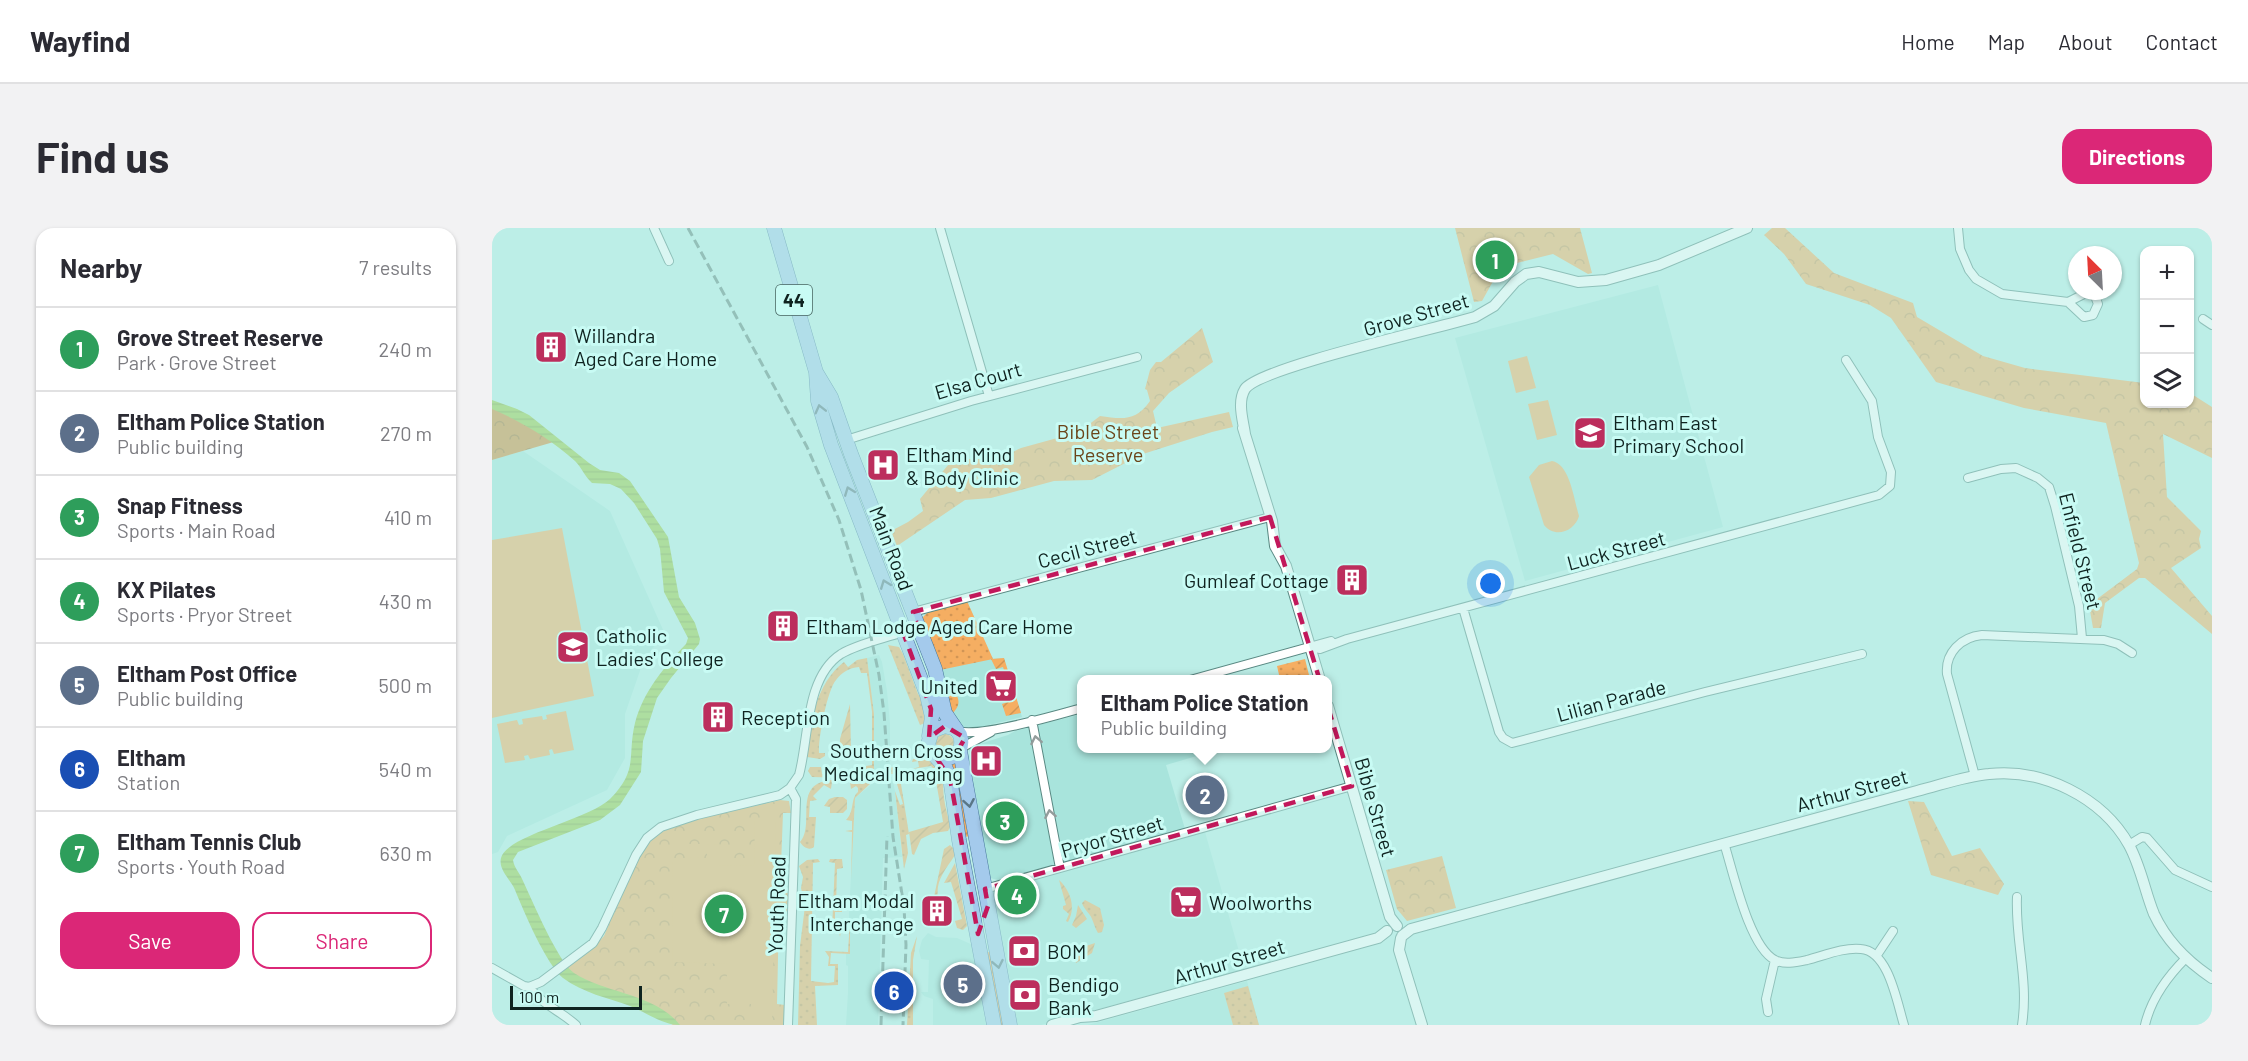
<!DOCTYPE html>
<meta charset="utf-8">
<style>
:root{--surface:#fff;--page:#f2f2f3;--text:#2b2b33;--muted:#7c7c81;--line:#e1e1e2;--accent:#db2777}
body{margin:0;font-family:Barlow,sans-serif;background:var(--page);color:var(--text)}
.controls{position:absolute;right:18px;top:18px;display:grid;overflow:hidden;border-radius:12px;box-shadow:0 2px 4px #0004}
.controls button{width:54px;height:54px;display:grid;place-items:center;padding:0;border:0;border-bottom:2px solid var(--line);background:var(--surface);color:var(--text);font:30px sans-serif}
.compass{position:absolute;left:1576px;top:18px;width:54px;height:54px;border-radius:50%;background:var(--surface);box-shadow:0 2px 4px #0004;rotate:336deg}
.scale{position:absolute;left:18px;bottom:15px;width:132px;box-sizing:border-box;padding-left:6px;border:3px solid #0f2320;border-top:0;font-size:16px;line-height:21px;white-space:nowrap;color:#0f2320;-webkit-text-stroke:4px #c8fbf4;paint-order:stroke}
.you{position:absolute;left:999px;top:356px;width:21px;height:21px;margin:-15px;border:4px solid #fff;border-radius:50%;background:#1a73e8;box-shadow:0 0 0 9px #1a73e833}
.badge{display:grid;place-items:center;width:39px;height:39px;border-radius:50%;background:var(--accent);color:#fff;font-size:20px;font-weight:700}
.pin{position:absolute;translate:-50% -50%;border:3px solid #fff;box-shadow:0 2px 6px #0006}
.popup{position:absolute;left:585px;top:447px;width:255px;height:78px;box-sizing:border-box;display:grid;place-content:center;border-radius:12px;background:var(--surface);filter:drop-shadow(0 2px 4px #0005);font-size:20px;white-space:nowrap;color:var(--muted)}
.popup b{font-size:22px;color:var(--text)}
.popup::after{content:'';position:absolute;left:50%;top:100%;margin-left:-12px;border:12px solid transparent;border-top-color:var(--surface)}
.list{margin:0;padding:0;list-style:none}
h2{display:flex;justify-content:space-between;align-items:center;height:78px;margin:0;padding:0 24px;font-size:26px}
h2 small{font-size:20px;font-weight:400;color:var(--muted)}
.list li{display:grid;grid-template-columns:39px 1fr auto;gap:18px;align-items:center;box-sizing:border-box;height:84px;padding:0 24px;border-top:2px solid var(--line)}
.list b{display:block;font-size:22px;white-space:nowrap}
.list p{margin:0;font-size:20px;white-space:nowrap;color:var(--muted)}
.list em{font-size:20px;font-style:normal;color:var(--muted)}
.actions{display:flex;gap:12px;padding:18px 24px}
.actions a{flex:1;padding:14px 0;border:2px solid var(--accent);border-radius:18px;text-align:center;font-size:21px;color:var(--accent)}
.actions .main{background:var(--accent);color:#fff}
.icon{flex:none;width:33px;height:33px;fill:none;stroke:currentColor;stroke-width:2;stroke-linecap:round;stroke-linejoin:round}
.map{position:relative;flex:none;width:1720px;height:797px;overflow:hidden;border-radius:18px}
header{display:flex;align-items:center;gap:36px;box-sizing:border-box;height:84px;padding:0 30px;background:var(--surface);border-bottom:2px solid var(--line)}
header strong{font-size:28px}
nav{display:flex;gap:33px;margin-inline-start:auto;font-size:21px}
.intro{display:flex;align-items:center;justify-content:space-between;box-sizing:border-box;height:144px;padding:0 36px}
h1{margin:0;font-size:42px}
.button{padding:15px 27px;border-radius:18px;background:var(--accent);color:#fff;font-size:21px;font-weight:700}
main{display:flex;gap:36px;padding:0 36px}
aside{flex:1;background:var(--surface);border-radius:18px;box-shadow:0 2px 4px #0004}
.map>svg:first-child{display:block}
.built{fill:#a8e4dc}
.grass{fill:url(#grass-dots)}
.forest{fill:url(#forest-crowns)}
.park{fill:url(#park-crowns)}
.garden{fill:url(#garden-furrows)}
.pitch{fill:#f5ae62}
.water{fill:url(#water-rules)}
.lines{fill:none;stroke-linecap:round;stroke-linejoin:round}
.minor-casing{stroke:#598983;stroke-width:10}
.tertiary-casing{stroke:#598983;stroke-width:12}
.primary-casing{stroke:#48799c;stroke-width:15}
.minor{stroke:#fff;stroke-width:8}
.tertiary{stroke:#fff;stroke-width:10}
.primary{stroke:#a4caec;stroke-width:14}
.rail{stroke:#648782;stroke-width:3;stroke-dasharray:9 4.5;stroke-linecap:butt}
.oneway{stroke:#5a7686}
.oneway2{stroke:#939c9b}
.marked{fill:none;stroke:#c2185b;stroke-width:4.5;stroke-dasharray:12 8;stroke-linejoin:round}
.labels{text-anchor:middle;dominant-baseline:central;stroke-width:6;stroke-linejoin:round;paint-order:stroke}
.shield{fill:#c8fbf4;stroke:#466460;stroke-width:1.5}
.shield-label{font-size:18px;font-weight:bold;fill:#0f2320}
.street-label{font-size:20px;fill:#0f2320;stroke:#c8fbf4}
.poi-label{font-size:20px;fill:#0f2320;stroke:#c8fbf4;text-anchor:start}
.park-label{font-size:20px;fill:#6b451a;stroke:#c8fbf4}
</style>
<header>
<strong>Wayfind</strong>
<nav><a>Home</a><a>Map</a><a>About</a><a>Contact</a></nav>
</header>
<div class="intro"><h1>Find us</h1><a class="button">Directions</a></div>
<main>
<aside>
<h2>Nearby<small>7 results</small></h2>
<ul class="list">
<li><span class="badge" style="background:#2e9e5b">1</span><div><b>Grove Street Reserve</b><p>Park · Grove Street</p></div><em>240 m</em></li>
<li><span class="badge" style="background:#5c6f8a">2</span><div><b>Eltham Police Station</b><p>Public building</p></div><em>270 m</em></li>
<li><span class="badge" style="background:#2e9e5b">3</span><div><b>Snap Fitness</b><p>Sports · Main Road</p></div><em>410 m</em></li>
<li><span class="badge" style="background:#2e9e5b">4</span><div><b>KX Pilates</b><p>Sports · Pryor Street</p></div><em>430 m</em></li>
<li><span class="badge" style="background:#5c6f8a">5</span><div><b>Eltham Post Office</b><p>Public building</p></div><em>500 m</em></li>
<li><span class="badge" style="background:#1a4fb4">6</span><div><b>Eltham</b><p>Station</p></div><em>540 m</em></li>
<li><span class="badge" style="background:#2e9e5b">7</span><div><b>Eltham Tennis Club</b><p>Sports · Youth Road</p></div><em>630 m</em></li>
</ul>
<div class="actions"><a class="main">Save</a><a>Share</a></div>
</aside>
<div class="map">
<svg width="1720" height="797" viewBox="0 0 1720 797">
<defs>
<pattern id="grass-dots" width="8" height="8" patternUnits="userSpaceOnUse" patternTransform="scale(1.5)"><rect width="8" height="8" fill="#f5ae62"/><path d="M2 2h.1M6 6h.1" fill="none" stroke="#d19555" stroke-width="1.8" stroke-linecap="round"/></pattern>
<pattern id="forest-crowns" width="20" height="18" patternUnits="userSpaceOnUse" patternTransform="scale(1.5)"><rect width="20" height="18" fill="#d38b38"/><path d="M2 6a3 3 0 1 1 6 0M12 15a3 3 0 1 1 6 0" fill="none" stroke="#aa712f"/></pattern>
<pattern id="park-crowns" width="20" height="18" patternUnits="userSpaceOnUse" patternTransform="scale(1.5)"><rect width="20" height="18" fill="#f5ae62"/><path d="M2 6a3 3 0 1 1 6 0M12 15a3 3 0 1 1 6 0" fill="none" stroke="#d19555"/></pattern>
<pattern id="garden-furrows" width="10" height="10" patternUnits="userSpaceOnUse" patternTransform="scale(1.5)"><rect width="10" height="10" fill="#f5ae62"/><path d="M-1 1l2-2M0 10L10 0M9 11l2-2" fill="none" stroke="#d19555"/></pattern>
<pattern id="water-rules" width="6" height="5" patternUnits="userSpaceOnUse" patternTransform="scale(1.5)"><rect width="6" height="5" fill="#9cc949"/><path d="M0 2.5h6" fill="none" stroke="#85ac40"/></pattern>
</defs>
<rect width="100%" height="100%" fill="#bceee7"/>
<path class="built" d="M1166 57 1231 299 1033 353 963 110Z
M31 223 118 283 172 404 151 434 133 486V530L115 562 15 608 6 624 0 626V232Z
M475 373 500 431 512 430 530 489 476 502 468 498 461 489 432 386Z
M387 427 390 434 395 463 398 496V549H400L403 563 410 629 391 630 386 797H354L356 765V738L354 737V726L358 725 357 686 363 570 381 555 382 549H386V546H383L382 543V486L375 430Z
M590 486V520H725V522L674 537 693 601 506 652 498 650 480 546 476 544 475 533 478 519 516 507 523 503Z
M713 604 752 741 549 797H525L521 788 524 786 513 726H510L500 666 503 663Z
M436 705 444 709 465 710 481 717 489 749 486 751 494 797H441V771L432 768 429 764H436L437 732 429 731 427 723 430 712Z
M755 753 767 797H596Z"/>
<path class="grass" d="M475 373 501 431 448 442 430 390 436 384Z
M396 417 407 419 411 426 426 466 430 472 433 495 428 497Z
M375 430 382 486V543L358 550 320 549 316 543 318 539H329L330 546 373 544 374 538 380 537V484L375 445H369L367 439C357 440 350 444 344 452 335 463 326 511 327 525H333V528L328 531 315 529C316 497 325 454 352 434L356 439 365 432Z
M813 431 818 451H788L785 438Z
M455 456 460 457C466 471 471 474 460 486L453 458Z
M406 537 417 606 414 607 416 625 412 641 403 563 408 577 411 576 402 546H398V540Z
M382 549V555H379L363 570 359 652 360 604 353 603 360 602V593L354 592C363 583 358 571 366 564V560L364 558 359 561 358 554H340L339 561 332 557 321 568 325 572 318 573 317 589H324L322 619C317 623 311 619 308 614 323 598 302 560 333 553 340 551 347 553 353 553 362 552 372 551 382 549Z
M326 631 328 634 321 635 319 753 336 755 342 754 343 738H336L337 729 333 723 356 724 358 691V726L339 725 338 736H346V757L323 758 325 797H306L308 718 313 678 309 660 311 649 307 638 315 632Z
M593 672 608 680 612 697 610 704 606 705C603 700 602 696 600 691 598 685 592 682 590 675Z
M425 708 421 732V797H415L419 725Z
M756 758 767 797H741L732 765Z"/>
<path class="forest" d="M0 174 65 213 0 232Z"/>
<path class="park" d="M963 0H1088L1100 45 1096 46 1061 26 1009 39 990 73 982 74Z
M1280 0H1293L1342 45 1421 75 1425 89 1491 128 1533 140 1652 155V176H1698V165L1720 179V230L1671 206 1675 269 1709 303 1707 311 1709 320 1679 340 1720 388V406L1653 350H1647L1613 375 1609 400H1601L1597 377 1645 341 1647 335 1614 195 1532 180 1444 154 1399 90 1378 77 1314 56 1292 26 1272 7Z
M710 100 721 134 677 165 661 183 665 200 737 184 741 199 720 204 651 226 600 252 562 253 499 270 473 272 405 318 399 303 416 294 431 283 428 271 461 231H505L529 220 587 204 608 188C630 191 643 194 658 173L655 162 653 161 658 142 664 134H669Z
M288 572 297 573 299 585H291L288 664 296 665 295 684H287L285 776 293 777 292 797H181L72 741 101 719 112 708C123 683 139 631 157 613 178 591 257 580 288 572Z
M1416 573 1432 574 1460 628 1488 620 1512 656 1506 667 1439 647Z
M950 628 964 680 915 693 905 681 894 642Z"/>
<path class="garden" d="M512 430 529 485 514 488 510 476 521 472 511 439 504 441 499 431Z
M358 476 359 523H348V511Z
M444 515a9 9 0 1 1 18 0a9 9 0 1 1-18 0Z
M433 530C454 544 450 548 452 570 453 580 457 590 458 599L456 603 441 605 429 611 422 627 420 626 417 604 451 594 442 541 439 538 420 541 427 539 426 533 420 534 421 531Z
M462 535 464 536 478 608 473 609 458 536Z
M343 569H351L355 572V581L351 585H338V579L332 578 337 571Z
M458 617 461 620 463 627C450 647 441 655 448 680 450 687 451 691 457 696L456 699H448L441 695 439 683 452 621Z
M338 631H350L351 640 345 641 344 679H350V684H343V701L349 702 348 709 347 703H334V701H340L343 635 337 634Z
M463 635 475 698 471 702 465 700 463 693 470 691 459 654 452 655Z
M567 652C579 663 584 680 576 694L574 693 577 686 571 681V678L574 677Z
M586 677 595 691 584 700 580 697 584 688Z
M603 715 600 725 584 735 583 732 594 718Z
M500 723 513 797H507L494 725Z"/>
<path class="pitch" d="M1035 128 1044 160 1024 165 1016 133Z
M1056 172 1065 207 1045 212 1036 176Z
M1060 233C1078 236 1082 272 1087 288 1083 303 1063 311 1052 297L1037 249 1047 237Z
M70 300 102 468 0 490V312Z
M74 483 82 522 62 526 60 521 57 522 58 527 38 531 36 527 32 528 33 532 13 535 5 496 25 492 27 497 31 496 30 491 50 488 51 492 55 491 54 487Z
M263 592H284L280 797H259V776H235V736L180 734 181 634H225V638L262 637Z
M193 616H212V630L193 629Z
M215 616 235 617V630H215Z"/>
<path class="water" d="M0 172 25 181 37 187 97 235 108 242 127 245 138 253 176 309 187 369 203 395 208 411 207 416 179 450 165 470 151 513 149 544 128 577 108 592 26 624 21 632C22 640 28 645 31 653 40 672 66 734 82 745 115 766 162 765 188 797 171 797 155 785 138 778 116 770 91 765 71 750 54 736 32 684 23 662 19 652 6 642 9 630 15 607 96 592 118 571 147 542 135 528 143 495 151 464 172 439 194 416L196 410 172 364 168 321 165 311 142 275 129 261 118 256 100 255C93 249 90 240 83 233 59 211 30 194 0 181Z"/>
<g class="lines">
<defs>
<path id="minor" d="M162 0 177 33
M448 0 497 168
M1466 0 1468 21 1477 42 1484 51 1510 66 1576 74 1594 65 1603 68 1606 76 1601 87 1592 89 1576 74
M1711 91 1720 97
M354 212 479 173 645 129
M1476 250 1509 241 1524 240 1546 250 1557 259 1563 278 1587 378 1590 410
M971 380 1007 504 1011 510 1020 515 1213 464 1370 426
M421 384 778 289
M819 419 828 421 855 411 1387 267 1398 258 1399 244 1386 209 1380 173 1354 132
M698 452 839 413
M540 492 568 640
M466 503C487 510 565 487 590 480
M469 520 499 504
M1483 548 1455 446C1453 425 1469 409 1490 407L1612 412 1626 416 1640 425
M1232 615C1241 643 1257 719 1283 732 1292 737 1305 734 1315 732 1331 728 1352 719 1369 721 1397 723 1405 775 1412 797
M1637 617 1650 609 1655 610 1683 642 1720 659
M493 661 860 558
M1525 669C1523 713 1537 752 1530 797
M1385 727 1401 703
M0 740 32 758 37 759 49 754 101 715 110 700 144 627 155 610 169 599 205 587 288 567 298 560 307 547C317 511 313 449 349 426 368 415 391 411 411 404
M37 759C53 779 66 781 84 797
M1276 784 1274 771 1283 732
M296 797 304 571 298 560
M1653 797C1659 771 1675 749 1694 730"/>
<path id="tertiary" d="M751 200 780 293 783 318 794 338 828 452
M753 206C751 192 745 174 753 161 766 140 947 100 983 89L1002 78 1023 54 1034 46 1047 44 1086 54 1114 52 1167 37 1255 0
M836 478 898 689 905 698
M910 708 919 701 1425 563C1449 557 1473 548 1497 546 1550 540 1610 569 1637 617 1649 639 1653 664 1662 686 1674 712 1696 734 1720 750
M909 710 907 722 930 797
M560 797 588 789 604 788 886 710 895 703"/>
<path id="primary" d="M282 0 324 144 339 169 359 226 443 441 453 485 468 507C476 531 443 541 436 516L440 503 453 498 464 501
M324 144 326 173 339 217 435 467 440 489 437 508
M468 523 518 797
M443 528 453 539 458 550 467 612 502 797"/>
</defs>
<use href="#minor" class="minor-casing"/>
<use href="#tertiary" class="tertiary-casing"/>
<use href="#primary" class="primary-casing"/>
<use href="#minor" class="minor"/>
<use href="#tertiary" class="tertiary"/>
<use href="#primary" class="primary"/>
<path class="rail" d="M196 0 315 219 347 292 369 362 387 447 392 485 401 609 412 679 414 717 411 797
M389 797 395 608"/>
</g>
<defs><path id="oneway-chevron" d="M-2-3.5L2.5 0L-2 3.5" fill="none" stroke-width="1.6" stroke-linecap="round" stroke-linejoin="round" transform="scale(1.5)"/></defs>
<g class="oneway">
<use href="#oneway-chevron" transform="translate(328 181) rotate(-104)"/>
<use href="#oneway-chevron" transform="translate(357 263) rotate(-111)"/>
<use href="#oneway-chevron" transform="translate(393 356) rotate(-111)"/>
<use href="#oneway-chevron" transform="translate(477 575) rotate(80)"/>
<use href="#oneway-chevron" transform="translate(506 736) rotate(79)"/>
</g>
<g class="oneway2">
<use href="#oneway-chevron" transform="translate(544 512) rotate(-101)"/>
<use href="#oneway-chevron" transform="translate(558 586) rotate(-100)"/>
</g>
<path d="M0 0H1720V797H0ZM778 289 860 558 493 661 496 678 486 706 458 550 443 528 462 529 473 510 453 498 437 510 439 481 411 404 426 399 421 384Z" fill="#bceee7" fill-opacity=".55" fill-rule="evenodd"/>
<path class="marked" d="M778 289 860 558 493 661 496 678 486 706 458 550 443 528 462 529 473 510 453 498 437 510 439 481 411 404 426 399 421 384Z"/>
<defs>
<symbol id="building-square" viewBox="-11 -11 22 22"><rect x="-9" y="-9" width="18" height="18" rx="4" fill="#bc2e5d" stroke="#c8fbf4"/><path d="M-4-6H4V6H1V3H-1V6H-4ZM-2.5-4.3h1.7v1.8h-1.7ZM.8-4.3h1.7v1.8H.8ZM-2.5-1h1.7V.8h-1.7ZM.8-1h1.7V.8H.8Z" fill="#fff"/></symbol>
<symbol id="school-square" viewBox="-11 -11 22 22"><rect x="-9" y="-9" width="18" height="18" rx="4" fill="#bc2e5d" stroke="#c8fbf4"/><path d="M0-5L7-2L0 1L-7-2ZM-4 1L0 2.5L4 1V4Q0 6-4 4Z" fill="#fff"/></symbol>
<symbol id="hospital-square" viewBox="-11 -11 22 22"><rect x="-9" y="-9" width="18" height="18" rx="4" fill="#bc2e5d" stroke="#c8fbf4"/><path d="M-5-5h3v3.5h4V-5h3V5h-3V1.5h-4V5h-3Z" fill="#fff"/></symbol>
<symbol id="supermarket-square" viewBox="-11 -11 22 22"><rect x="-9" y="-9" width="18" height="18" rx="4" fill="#bc2e5d" stroke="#c8fbf4"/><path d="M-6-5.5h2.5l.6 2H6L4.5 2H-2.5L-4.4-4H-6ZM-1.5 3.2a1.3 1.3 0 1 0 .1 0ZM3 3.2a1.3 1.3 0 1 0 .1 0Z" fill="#fff"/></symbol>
<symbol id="bank-square" viewBox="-11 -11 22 22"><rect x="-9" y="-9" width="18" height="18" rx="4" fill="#bc2e5d" stroke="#c8fbf4"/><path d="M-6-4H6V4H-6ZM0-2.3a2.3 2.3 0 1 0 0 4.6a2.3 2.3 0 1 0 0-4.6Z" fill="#fff"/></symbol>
</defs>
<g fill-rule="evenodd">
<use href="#building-square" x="40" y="100" width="38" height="38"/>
<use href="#school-square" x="1079" y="186" width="38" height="38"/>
<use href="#hospital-square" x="372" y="218" width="38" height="38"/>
<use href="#building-square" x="841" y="333" width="38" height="38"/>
<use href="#building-square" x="272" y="379" width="38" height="38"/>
<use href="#school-square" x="62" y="400" width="38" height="38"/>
<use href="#supermarket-square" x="490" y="439" width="38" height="38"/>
<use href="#building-square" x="207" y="470" width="38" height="38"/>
<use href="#hospital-square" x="475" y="514" width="38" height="38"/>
<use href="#supermarket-square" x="675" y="655" width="38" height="38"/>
<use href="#building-square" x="426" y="664" width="38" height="38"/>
<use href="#bank-square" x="513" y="704" width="38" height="38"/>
<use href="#bank-square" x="514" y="748" width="38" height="38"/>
</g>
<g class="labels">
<rect class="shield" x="284" y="57" width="36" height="30" rx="4.5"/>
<g class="shield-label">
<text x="302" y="72">44</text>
</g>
<g class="street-label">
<text transform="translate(924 86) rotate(-16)">Grove Street</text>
<text transform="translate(486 152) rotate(-16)">Elsa Court</text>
<text transform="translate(400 320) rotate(69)">Main Road</text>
<text transform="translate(595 320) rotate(-15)">Cecil Street</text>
<text transform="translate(1124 322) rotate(-15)">Luck Street</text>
<text transform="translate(1589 323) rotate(76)">Enfield Street</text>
<text transform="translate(1119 472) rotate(-15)">Lilian Parade</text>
<text transform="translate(1360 562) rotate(-15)">Arthur Street</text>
<text transform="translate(884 579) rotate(74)">Bible Street</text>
<text transform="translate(620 608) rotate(-16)">Pryor Street</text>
<text transform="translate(284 677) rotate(-88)">Youth Road</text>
<text transform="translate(737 733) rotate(-16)">Arthur Street</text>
</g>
<g class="poi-label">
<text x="82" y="107">Willandra<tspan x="82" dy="23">Aged Care Home</tspan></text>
<text x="1121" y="194">Eltham East<tspan x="1121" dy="23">Primary School</tspan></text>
<text x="414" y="226">Eltham Mind<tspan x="414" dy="23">&amp; Body Clinic</tspan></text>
<text x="837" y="352" text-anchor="end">Gumleaf Cottage</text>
<text x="314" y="398">Eltham Lodge Aged Care Home</text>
<text x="104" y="407">Catholic<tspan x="104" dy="23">Ladies' College</tspan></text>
<text x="486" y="458" text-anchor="end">United</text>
<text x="249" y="489">Reception</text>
<text x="471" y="522" text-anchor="end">Southern Cross<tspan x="471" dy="23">Medical Imaging</tspan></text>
<text x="422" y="672" text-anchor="end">Eltham Modal<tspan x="422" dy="23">Interchange</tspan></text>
<text x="717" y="674">Woolworths</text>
<text x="555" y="723">BOM</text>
<text x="556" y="756">Bendigo<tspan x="556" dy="23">Bank</tspan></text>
</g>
<g class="park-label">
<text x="616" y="203">Bible Street<tspan x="616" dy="23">Reserve</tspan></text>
</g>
</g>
</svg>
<div class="controls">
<button>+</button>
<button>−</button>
<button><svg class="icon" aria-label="layers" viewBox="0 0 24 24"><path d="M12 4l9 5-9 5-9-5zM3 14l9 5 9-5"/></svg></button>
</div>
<svg class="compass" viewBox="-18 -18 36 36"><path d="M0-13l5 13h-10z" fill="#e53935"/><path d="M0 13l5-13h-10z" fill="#7c7c81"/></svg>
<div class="scale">100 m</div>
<div class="you"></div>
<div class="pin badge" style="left:1003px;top:32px;background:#2e9e5b">1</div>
<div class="pin badge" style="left:713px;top:567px;background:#5c6f8a">2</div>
<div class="popup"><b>Eltham Police Station</b>Public building</div>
<div class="pin badge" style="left:513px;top:593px;background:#2e9e5b">3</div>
<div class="pin badge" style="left:525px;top:667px;background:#2e9e5b">4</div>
<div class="pin badge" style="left:471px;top:756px;background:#5c6f8a">5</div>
<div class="pin badge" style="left:402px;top:763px;background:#1a4fb4">6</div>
<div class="pin badge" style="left:232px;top:686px;background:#2e9e5b">7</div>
</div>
</main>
